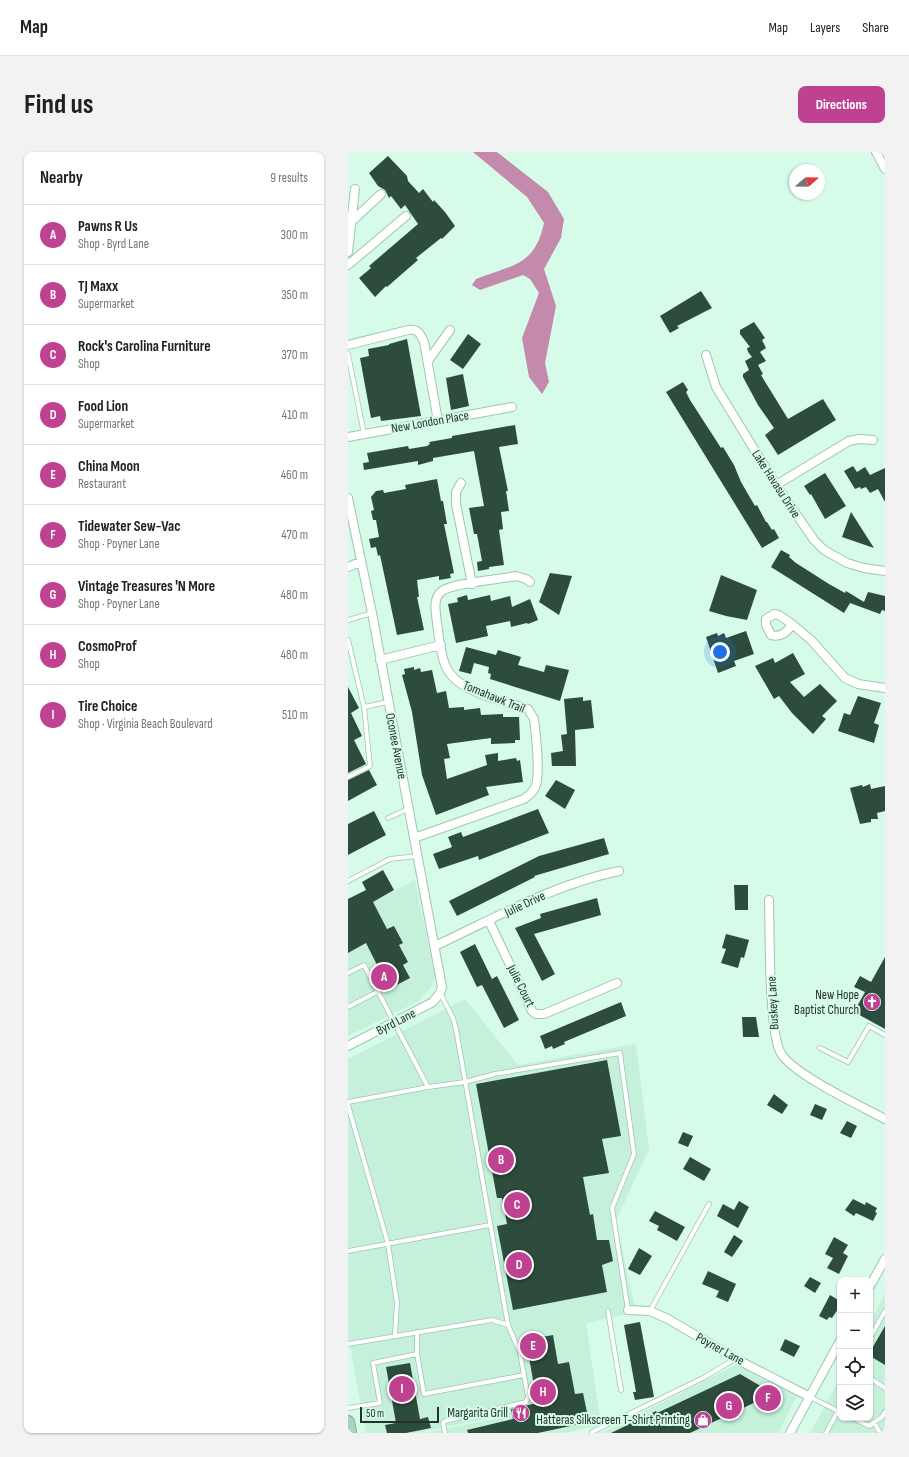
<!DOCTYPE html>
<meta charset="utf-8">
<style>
:root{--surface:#fff;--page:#f2f2f2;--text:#202124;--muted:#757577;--line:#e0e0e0;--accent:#bf4292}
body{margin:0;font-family:"Sofia Sans Condensed",sans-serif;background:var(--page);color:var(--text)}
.controls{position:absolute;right:12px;bottom:12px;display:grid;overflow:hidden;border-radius:8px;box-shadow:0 1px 3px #0004}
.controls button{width:36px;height:36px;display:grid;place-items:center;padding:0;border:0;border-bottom:1px solid var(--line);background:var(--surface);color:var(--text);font:20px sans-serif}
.compass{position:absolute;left:441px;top:12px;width:36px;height:36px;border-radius:50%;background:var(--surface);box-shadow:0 1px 3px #0004;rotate:70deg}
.scale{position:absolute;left:12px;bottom:10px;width:79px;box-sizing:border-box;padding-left:4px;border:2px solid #24322b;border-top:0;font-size:11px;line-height:14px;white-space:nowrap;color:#24322b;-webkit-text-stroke:3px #d6fbe9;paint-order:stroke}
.you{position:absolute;left:372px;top:500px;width:14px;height:14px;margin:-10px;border:3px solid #fff;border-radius:50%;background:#1a73e8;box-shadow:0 0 0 6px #1a73e833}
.badge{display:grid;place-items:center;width:26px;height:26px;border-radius:50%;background:var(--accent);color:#fff;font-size:13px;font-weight:700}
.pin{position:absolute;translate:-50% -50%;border:2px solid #fff;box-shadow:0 1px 4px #0006}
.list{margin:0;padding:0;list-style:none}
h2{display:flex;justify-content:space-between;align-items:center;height:52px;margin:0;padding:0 16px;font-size:17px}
h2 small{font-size:13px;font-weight:400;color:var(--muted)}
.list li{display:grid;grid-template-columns:26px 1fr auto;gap:12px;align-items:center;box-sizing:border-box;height:60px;padding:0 16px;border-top:1px solid var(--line)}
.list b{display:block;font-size:15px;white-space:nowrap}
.list p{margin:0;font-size:13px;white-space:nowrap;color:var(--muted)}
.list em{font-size:13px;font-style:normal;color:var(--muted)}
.icon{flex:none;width:22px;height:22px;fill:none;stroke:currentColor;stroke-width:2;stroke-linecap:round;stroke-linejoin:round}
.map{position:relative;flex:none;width:537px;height:1281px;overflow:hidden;border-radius:8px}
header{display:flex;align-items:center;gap:24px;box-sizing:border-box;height:56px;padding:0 20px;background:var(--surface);border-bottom:1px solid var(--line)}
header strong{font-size:19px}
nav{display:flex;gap:22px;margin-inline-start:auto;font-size:14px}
.intro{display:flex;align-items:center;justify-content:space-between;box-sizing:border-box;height:96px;padding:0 24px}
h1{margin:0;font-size:28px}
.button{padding:10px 18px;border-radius:8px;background:var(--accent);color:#fff;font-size:14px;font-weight:700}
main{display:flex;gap:24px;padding:0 24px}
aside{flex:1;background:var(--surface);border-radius:8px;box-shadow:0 1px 3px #0004}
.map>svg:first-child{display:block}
.built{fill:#c5f1db}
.water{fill:#c48aab}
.building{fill:#2d4c3e}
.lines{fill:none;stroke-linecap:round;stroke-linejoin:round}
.lane-casing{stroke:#a1c4b3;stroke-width:5.5}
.street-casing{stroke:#a1c4b3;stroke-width:10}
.primary-casing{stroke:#538871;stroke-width:14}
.lane{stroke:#fff;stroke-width:4}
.street{stroke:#fff;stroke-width:8}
.primary{stroke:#a7d4c0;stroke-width:13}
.labels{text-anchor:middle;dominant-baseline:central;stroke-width:4;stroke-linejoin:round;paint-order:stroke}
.street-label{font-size:13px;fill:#24322b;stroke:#d6fbe9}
.poi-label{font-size:13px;fill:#24322b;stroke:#d6fbe9;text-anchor:end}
</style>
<header>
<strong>Map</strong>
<nav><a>Map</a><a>Layers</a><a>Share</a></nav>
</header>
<div class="intro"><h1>Find us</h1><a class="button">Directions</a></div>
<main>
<aside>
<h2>Nearby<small>9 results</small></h2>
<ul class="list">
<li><span class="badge">A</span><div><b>Pawns R Us</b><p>Shop · Byrd Lane</p></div><em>300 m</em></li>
<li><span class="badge">B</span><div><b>TJ Maxx</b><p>Supermarket</p></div><em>350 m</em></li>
<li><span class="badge">C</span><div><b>Rock's Carolina Furniture</b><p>Shop</p></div><em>370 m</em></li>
<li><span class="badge">D</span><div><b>Food Lion</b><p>Supermarket</p></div><em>410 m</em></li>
<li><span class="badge">E</span><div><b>China Moon</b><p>Restaurant</p></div><em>460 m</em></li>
<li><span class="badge">F</span><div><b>Tidewater Sew-Vac</b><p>Shop · Poyner Lane</p></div><em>470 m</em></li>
<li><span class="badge">G</span><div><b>Vintage Treasures 'N More</b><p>Shop · Poyner Lane</p></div><em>480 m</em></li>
<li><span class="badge">H</span><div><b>CosmoProf</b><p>Shop</p></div><em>480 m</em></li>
<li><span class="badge">I</span><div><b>Tire Choice</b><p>Shop · Virginia Beach Boulevard</p></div><em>510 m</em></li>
</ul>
</aside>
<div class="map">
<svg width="537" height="1281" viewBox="0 0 537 1281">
<rect width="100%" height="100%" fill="#d6fbe9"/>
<path class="built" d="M67 728 87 824 84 834 71 849 0 884V763Z
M117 847 170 913 288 892 301 997 268 1069 288 1160 238 1171 253 1273 215 1281H161L158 1263 67 1281H18L0 1183V907Z
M537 1142V1281H462L492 1226V1266H522V1170Z
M388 1213 449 1244 430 1281H253Z
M156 1265 159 1281H76Z"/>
<path class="water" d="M125 0H149L200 40 216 67 213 86 196 117 208 154 197 211 201 230 194 242 181 225 174 186 191 141 182 127 175 123 132 138 124 133 128 127C164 113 187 114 196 71L179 45Z"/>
<path class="building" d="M40 4 59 24 60 29 71 41 75 37 85 50 86 48 97 60 107 74 94 87 93 86 68 106 70 108 39 135 38 134 27 145 11 126 23 116 21 114 70 72 57 53 53 57 43 44 41 46 37 38 30 34 21 21Z
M353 139 364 156 329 174 331 176 322 181 312 164Z
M406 170 417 186 414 188 418 196 412 200 418 209 410 213 415 222 413 223 440 267 475 247 488 268 430 303 417 283 426 276 410 253 395 225V222L401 218 397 209 404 205 400 200 399 196 402 195 392 182V178Z
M120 182 133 192 115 217 102 208Z
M59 187 73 264 33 269 32 264 23 266 12 206 21 204 20 197 41 193V192Z
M115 222 121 254 103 258 98 226Z
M335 230 340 238 338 240 342 248 373 296 375 295 386 313 393 330 407 354 409 353 418 370H419L424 378 426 377 431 386 414 396 318 240Z
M167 273 170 292 151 295 160 339H158L161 359 153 360 155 377 151 378 156 413 141 415V417L130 419 129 410 134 409 129 382H126L121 356 136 354 126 299 85 306V309L70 313V309L16 318 15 311 21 310 19 301 60 294 61 297 79 294 82 292 81 290 104 286V284Z
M505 314 509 320 517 315 522 323 537 316V350L530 337 522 341 518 335 513 337 512 335 507 337 496 319Z
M477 321 498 354 477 367 463 342 462 343 456 334Z
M89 327 93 349H95L99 372H96L106 421 102 422 103 426 91 428V424L69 428 71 445H69L76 478 49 483 32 403 30 404 28 395 23 396 21 387 31 385 28 368H25L23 359 26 358 23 345 28 339 35 338 36 341 58 337 57 333Z
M503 360 526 396 494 385Z
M433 398 442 403 441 405 448 411 481 432 497 441 498 439 516 450 520 440 537 444V459L534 458 532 462 502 451 496 461 423 415Z
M202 421 224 424 211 463 191 450Z
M373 423 409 438 399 468 378 464 361 459Z
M119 443 120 448 142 443 143 449 162 444 164 455 182 447 190 468 180 472 179 471 163 475 162 469 138 474 140 484 108 491 100 452 110 450 109 446Z
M398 479 406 502 386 509 388 514 370 521 358 485 369 481 370 484 376 481 378 486Z
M118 495 148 503 150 498 173 505 170 513 196 520 198 513 221 518 212 549 142 527 143 522 140 521 141 515 126 511 123 522 111 519Z
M445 501 457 522 442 530 456 545 472 532 489 549 474 564 478 567 465 582 444 561 431 544 426 547 407 514 425 506 427 511Z
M66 515V518L72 516 73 520 84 518 89 541 98 539 101 556 116 555V558L132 556 133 563 155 562V565H171L172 588H167V591L143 592V586L99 592 102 606 96 607 99 627 139 613 137 603 150 601V609L168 606 169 609 172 608 175 630 138 635 141 643 88 663 74 623 64 560 54 523 57 522 56 517Z
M0 535 11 556 3 561 14 584 6 588 18 612 0 621Z
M510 544 533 551 526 571 531 573 526 591 490 579 496 561 502 563Z
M235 545V549L243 548 246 576 227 578 228 614H204L203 601 215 599 213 583 219 582 216 547Z
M21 618 29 633 0 649V628Z
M208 628 227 638 217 657 197 644Z
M522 632 523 637 537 634V659L529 661 530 667H523V670L512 672 502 636 514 633 515 635Z
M190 657 201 681 131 708 130 704 91 717 85 702 104 695 100 685 113 680 115 685Z
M26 659 38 683 0 703V672Z
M256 686 261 702 186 724 187 725 109 764 101 749 191 704Z
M35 718 46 738 25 750 39 777 46 774 55 791 51 793 60 810 55 813 62 826 37 839 25 815 29 813 18 791 0 801V747L18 738 14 730Z
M386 733H400V758H387Z
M249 746 253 763 186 782 207 822 194 829 167 776 193 766 192 762Z
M378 782 401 788 396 806 393 805 390 816 373 811 378 797 374 796Z
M127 792 144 827 149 824 171 868 156 876 134 833 129 835 112 800Z
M537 805V877L506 860 517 840 506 835 512 824 523 830Z
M273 850 278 864 216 890 217 892 205 897 204 894 197 897 192 884Z
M394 865H408L411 885H395Z
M259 908 273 984 254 987 261 1021 235 1025 242 1063 245 1062 249 1088H261L265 1109 254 1113 259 1140 165 1158 149 1074 159 1072 154 1046H149L128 932Z
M426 942 440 953 434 962 419 953Z
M467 952 479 957 474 968 462 963Z
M499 969 509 974 503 986 492 981Z
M335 980 345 984 340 995 330 991Z
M342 1005 363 1017 356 1029 335 1017Z
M505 1047 517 1053 518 1050 529 1056 527 1060 529 1061 525 1069 508 1061 506 1064 497 1058Z
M391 1049 401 1055 390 1076 369 1064 375 1052 386 1058Z
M307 1059 337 1075 329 1089 309 1078 311 1074 301 1069Z
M386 1083 395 1089 384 1105 376 1100Z
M486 1085 500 1093 495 1101 500 1104 491 1122 479 1116 485 1106 477 1102Z
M291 1096 304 1104 292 1123 280 1117Z
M360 1119 388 1132 380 1150 368 1145 371 1139 354 1132Z
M462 1125 473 1131 467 1141 456 1134Z
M482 1143 492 1149V1154L484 1166 481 1165 479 1168 471 1164Z
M292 1170 306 1245 287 1248 285 1240H288L276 1173Z
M537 1174V1213L522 1204V1200Z
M205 1183 210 1212 221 1210 227 1242 235 1241 241 1270 190 1281H120L119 1278 165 1267 163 1257 189 1251 178 1188Z
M437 1187 452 1194 446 1205 432 1198Z
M62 1211 72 1267 80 1265 83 1276 58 1281H39L37 1273 48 1271 38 1215Z
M392 1222 433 1246 427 1256 412 1248 342 1281H263L308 1259 309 1261Z"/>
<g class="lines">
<defs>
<path id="lane" d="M0 202 16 282
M0 468 24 461
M0 488 16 555 40 550
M0 625 22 614 16 555
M40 666 60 657
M0 729 42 707 69 704
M0 821 16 813 80 935 117 930 147 922 272 901 286 1002 264 1056 280 1158
M92 841 105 866 108 877 160 1173 172 1201 180 1245 178 1250 97 1269 95 1271 97 1281
M0 855 29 840
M472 896 500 910 521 874 537 883
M0 950 80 935
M0 953 40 1092 49 1151 47 1183
M0 1099 142 1073
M260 1159 273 1238
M302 1159 361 1052
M522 1186 537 1159
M0 1192 144 1168 160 1173
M69 1202 76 1242 176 1223
M522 1226 537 1236
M462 1245 492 1260
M0 1256 32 1251 25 1211 69 1202V1180
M505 1266 521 1274 534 1265 537 1260
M526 1270 532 1281
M244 1280 355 1226 387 1207
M478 1281 490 1259"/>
<path id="street" d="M528 0 537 17
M3 70 33 42
M0 100 7 37
M0 113 58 64
M0 193 60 178C70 177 72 181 76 190L90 269
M358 203 368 235 428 333 466 388 476 398 499 411 516 416 537 419
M80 209 102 178
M0 285 164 255
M113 331 108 340V352L124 432
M428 333 501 289 511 287 525 288
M0 346 24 461 94 835 92 841 85 850 0 894
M0 415 12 410
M426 462 431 463 444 472C440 480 432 486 423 483L418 473V467Z
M444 472 463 488 497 526 510 532 537 536
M32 508 93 493
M66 686 176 647C181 643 186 640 188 633 192 620 188 582 186 567L180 557C154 548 110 541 98 515 92 502 91 485 89 471 88 460 84 447 94 439 104 431 154 427 168 424L178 427 182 430
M421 748C422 777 420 884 434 903 449 924 511 953 537 967
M141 769 184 859 188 862H196L269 831
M87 794C147 766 206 732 271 719
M522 1134 537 1107
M280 1158 302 1159 320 1167 388 1207 462 1245
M442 1281 492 1189"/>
<path id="primary" d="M0 1270 2 1281"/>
</defs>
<use href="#lane" class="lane-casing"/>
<use href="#street" class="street-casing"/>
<use href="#primary" class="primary-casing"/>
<use href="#lane" class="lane"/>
<use href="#street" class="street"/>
<use href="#primary" class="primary"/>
</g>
<defs>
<symbol id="church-disc" viewBox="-11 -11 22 22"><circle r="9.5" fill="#bf4292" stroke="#d6fbe9"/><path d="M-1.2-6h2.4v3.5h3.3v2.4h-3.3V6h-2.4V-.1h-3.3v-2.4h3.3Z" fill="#fff"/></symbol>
<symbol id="restaurant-disc" viewBox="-11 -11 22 22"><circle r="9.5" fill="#bf4292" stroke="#d6fbe9"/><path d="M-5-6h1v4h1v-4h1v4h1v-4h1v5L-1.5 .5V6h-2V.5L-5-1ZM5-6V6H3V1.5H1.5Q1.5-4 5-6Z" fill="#fff"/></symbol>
<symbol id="shop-disc" viewBox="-11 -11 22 22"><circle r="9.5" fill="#bf4292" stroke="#d6fbe9"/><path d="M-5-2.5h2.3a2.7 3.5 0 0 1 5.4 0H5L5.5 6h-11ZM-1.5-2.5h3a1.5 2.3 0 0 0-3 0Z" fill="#fff"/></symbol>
</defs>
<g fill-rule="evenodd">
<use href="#church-disc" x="514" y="840" width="20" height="20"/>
<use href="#restaurant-disc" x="163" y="1251" width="20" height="20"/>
<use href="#shop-disc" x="345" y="1258" width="20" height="20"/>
</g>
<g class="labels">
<g class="street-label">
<text transform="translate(82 270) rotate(-10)">New London Place</text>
<text transform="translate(428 332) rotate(57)">Lake Havasu Drive</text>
<text transform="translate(146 545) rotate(22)">Tomahawk Trail</text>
<text transform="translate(48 594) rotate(79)">Oconee Avenue</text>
<text transform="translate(177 752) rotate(-25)">Julie Drive</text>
<text transform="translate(173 834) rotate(63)">Julie Court</text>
<text transform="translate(425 851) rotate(-93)">Buskey Lane</text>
<text transform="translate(48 870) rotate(-27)">Byrd Lane</text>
<text transform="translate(372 1197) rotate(29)">Poyner Lane</text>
</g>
<g class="poi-label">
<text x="511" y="843">New Hope<tspan x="511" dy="15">Baptist Church</tspan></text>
<text x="160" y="1261">Margarita Grill</text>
<text x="342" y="1268">Hatteras Silkscreen T-Shirt Printing</text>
</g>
</g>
</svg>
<div class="controls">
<button>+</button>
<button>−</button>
<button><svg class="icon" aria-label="locate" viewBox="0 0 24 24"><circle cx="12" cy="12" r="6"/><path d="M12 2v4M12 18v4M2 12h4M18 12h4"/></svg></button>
<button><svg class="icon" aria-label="layers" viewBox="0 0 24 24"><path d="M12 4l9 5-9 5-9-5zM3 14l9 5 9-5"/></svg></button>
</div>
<svg class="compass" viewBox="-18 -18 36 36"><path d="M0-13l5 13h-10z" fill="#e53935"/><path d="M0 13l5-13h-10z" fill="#757577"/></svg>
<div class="scale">50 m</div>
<div class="you"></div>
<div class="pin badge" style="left:36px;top:825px">A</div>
<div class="pin badge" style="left:153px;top:1008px">B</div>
<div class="pin badge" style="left:169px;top:1053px">C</div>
<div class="pin badge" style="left:171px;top:1113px">D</div>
<div class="pin badge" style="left:185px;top:1194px">E</div>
<div class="pin badge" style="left:420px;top:1246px">F</div>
<div class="pin badge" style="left:381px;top:1254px">G</div>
<div class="pin badge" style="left:195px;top:1240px">H</div>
<div class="pin badge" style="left:54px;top:1237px">I</div>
</div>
</main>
